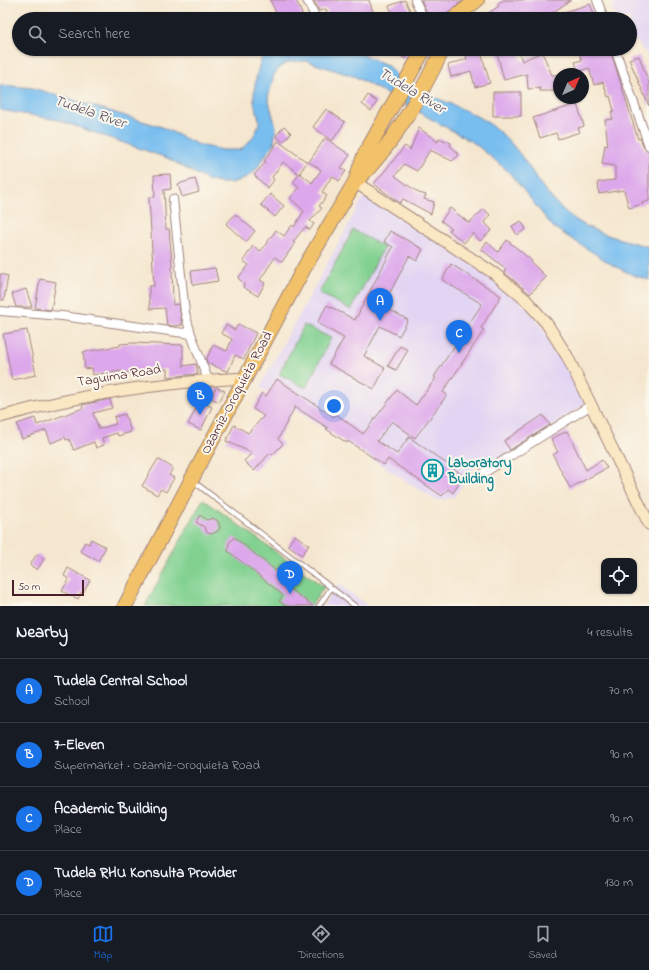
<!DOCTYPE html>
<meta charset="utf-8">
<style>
:root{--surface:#171b24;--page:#242831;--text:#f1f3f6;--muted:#9ea1a6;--line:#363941;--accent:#1a73e8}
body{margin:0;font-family:"Indie Flower",sans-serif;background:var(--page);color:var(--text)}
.controls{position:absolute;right:12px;bottom:12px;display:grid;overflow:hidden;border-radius:8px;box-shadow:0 1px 3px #0004}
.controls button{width:36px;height:36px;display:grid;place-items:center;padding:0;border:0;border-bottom:1px solid var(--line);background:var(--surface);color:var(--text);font:20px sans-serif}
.compass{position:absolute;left:553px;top:68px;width:36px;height:36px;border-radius:50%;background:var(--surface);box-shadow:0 1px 3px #0004;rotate:44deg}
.scale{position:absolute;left:12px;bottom:10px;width:72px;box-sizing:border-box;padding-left:4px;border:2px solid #4a1f2b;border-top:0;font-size:11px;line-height:14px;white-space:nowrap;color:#4a1f2b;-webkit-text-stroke:3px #fbf7ec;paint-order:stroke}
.you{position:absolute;left:334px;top:406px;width:14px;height:14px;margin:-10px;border:3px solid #fff;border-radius:50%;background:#1a73e8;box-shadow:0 0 0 6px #1a73e833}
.badge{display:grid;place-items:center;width:26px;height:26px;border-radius:50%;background:var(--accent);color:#fff;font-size:13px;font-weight:700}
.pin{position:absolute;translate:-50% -33px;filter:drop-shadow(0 1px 2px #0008)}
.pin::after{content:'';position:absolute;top:21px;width:14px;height:12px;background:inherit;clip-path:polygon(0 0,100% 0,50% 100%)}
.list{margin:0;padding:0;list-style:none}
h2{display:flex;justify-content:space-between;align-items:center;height:52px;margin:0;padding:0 16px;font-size:17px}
h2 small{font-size:13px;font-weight:400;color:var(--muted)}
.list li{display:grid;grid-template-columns:26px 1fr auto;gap:12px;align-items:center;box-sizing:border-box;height:64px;padding:0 16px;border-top:1px solid var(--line)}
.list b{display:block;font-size:15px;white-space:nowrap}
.list p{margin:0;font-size:13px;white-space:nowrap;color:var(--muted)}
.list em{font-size:13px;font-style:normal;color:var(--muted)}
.icon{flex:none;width:22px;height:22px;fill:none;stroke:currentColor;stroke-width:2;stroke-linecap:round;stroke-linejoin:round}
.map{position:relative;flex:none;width:649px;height:606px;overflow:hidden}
.search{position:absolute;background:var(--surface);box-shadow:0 1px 3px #0004;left:12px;right:12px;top:12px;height:44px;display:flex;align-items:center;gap:10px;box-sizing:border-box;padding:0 14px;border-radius:22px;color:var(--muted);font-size:15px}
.sheet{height:308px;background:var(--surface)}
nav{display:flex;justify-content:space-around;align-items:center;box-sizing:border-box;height:56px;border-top:1px solid var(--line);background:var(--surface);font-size:11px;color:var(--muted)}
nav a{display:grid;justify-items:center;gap:2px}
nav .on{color:var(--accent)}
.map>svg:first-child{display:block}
.built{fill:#e2d4f3}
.green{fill:#82d191;stroke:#66785e}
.water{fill:#78beef;stroke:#616e8d}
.building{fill:#dda8eb}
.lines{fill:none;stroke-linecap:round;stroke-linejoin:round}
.lane-casing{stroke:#a0837d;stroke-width:6}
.street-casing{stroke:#a0837d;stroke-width:10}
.secondary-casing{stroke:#a0837d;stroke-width:13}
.highway-casing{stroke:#a0837d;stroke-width:16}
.lane{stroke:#fff;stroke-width:4}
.street{stroke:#fff;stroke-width:8}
.secondary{stroke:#fae7c3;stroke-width:11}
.highway{stroke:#f2c26a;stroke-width:14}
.labels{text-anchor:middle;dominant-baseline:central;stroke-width:4;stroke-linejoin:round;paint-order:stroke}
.street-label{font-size:14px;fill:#4a1f2b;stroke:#fbf7ec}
.culture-label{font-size:14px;font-weight:bold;fill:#0d838f;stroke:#fbf7ec;text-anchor:start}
.water-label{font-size:15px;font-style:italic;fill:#584f66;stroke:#fbf7ec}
</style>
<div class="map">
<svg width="649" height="606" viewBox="0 0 649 606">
<rect width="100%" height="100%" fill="#fbf7ec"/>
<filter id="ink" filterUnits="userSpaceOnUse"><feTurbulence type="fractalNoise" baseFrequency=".025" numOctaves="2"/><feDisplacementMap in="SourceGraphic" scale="8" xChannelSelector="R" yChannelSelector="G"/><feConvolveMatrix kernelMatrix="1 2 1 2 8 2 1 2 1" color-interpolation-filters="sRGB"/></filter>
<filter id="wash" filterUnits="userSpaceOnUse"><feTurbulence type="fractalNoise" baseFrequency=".012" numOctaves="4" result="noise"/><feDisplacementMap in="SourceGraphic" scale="16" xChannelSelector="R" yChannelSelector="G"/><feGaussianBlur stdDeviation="0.9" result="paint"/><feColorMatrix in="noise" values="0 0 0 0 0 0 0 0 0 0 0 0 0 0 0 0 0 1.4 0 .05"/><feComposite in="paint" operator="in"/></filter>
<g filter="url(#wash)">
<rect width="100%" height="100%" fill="#f5e7cf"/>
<path class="built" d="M619 0H649V57L630 33V19H619L611 9 615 6 613 4Z
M364 196 494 277 526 307 543 328 560 354 585 404 485 470 476 464 454 497 437 501 260 387Z
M339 584 368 606H323Z"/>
<path class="green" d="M353 230 384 247 351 310 319 293Z
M304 325 331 338 306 388 279 374Z
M203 499 324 587 311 606H145Z"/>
<path class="water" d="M265 49H350L387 65 401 80 410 86C439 101 475 110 500 132 516 146 529 167 541 185 574 229 599 233 649 247V280L633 275 614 266 553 227 508 171 474 143 356 77 306 61 290 62 281 66 274 75 268 98 276 127 274 143 255 171 244 179 231 183H219L207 180 167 158 58 120 0 110V85L33 88 162 127 199 145 222 150H240C249 143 260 131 259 119 258 113 254 107 254 101 253 85 259 64 265 49Z"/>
<g id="blocks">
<path class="building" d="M270 0H296L303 16 296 19H279Z
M314 0H369L373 12 352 18 350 14 337 19H330L326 9 319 11Z
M405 0 414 19H395L389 6Z
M421 0H463L441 19H430Z
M503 0H571L543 19H480L499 6 497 4Z
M590 4 595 17 589 19H563L561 13Z
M390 49H410L405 59Z
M464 49H480L490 83 475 87 471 71 451 77 448 65 467 59Z
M496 49H518L522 61 542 52 552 75H559V91H540V88L528 89 527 74 504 80Z
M577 49H610L638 139 640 138 644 148 649 151V201L642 203 643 204 629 208 624 190 599 194 598 182 615 180V166L602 164 605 145 608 146 605 120 613 119 611 112 614 111 610 96 608 97 603 82 594 85 589 68 578 72 575 62 582 60Z
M639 56 649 83V106L629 59Z
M493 92H521V116H493Z
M368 95 377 102 371 111 362 104Z
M577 104 584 126 578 128 580 132 558 139 556 133 540 138 533 118Z
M326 109 345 122 332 141 313 127Z
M284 126 291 133 283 142 276 136Z
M419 128 438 142 439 138 451 143 450 145 459 155 452 161 430 150 417 171 404 164 395 176 419 193 426 195 424 199 434 202 431 214 403 199 400 203 374 184 405 146 410 150Z
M325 138 350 155 341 168 346 171 339 181 332 176 322 192 327 196 319 206 322 208 310 221 314 224 310 230 305 227 293 242 295 243 282 262 275 257 260 280 265 283 258 296 243 287 244 284 238 278 249 265 243 261 253 246 261 251 276 230 284 236 292 225 294 227 304 211 290 198 299 188 293 182 300 173 312 183 321 170 309 162Z
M278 141 307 162 299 174 283 162 272 177 274 180 268 188 254 175 266 162 264 161Z
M170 174 171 189 164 190 166 229H169L172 263 173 305 179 304 182 325 173 326 167 325 165 308 150 309 149 295V286H154L149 197H155L154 175Z
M195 179 199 192 182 197 178 184Z
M270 194 284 206 275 217 261 205Z
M450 208 469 223 484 209 490 215 484 222 492 230 480 241 473 233 464 243 449 230 451 228 441 221Z
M235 214 255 231 246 242 226 224Z
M521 221 526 229 517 235 512 226Z
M390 231 423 249 417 261 409 256 383 306 408 320 399 336 380 326 364 356 385 368 374 389 329 364 344 338 317 323 327 305 355 320 393 247 384 242Z
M507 240 532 261 531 262 546 277 530 294 504 272 506 269 481 249 487 242 498 252Z
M451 264 501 296 481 328 484 330 443 392 447 395 415 438 392 421 377 441 397 454 409 437 464 476 453 493 448 489 442 496 388 459 384 465 348 441 347 443 326 429 328 428 295 407 278 439 283 444 272 455 270 453 254 471 244 461 252 453 226 441 234 425 248 433 264 416 253 409 262 393 266 396 277 379 334 417 336 414 363 434 397 390 416 405 436 378 434 377 482 304 442 280Z
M215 268 218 281 193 285 191 271Z
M0 274 8 276 4 300H0Z
M40 279 56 282 51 310 35 308Z
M26 289 32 307H16L12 294Z
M238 324 256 333 244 359 235 355 228 372 208 363 206 360 213 345 227 351 232 339 221 333 226 325 235 330Z
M27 330 36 375 12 380 3 334Z
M133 343 183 345V366L196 364 198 374 167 377V369L122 373V371L93 375 92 368 85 369 83 352 120 346V344Z
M400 346 408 350 396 370 388 366Z
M216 387 225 391 219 402 211 398Z
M110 399 112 408 93 413 99 429 116 424 114 417 125 414 131 432 118 436 117 433 102 438 104 445 96 448 94 442 74 450 69 439 66 440 65 437 51 443 46 430 22 439 17 424 35 418 37 425 83 408 82 405Z
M200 401 212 407 201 430 188 424Z
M543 415 550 425 510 450 504 441Z
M567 431 586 470 602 460 607 468 570 488 553 455 558 452 551 439Z
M158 459 173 468 169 475 174 478 166 492 161 489 157 495 142 486Z
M200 515 207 520 213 518 218 521 220 528 218 531 212 534 207 533 204 527 196 522Z
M295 535 309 545 302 555 288 545Z
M234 537 276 571 278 568 291 579 286 586 313 606H286L279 601 283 595 228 551 229 543Z
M91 539 106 547 98 561 80 551 85 542 89 544Z
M37 554 44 559 37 570 30 565Z
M68 568 90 580 83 593 81 592 78 599 62 591 69 579 64 576Z"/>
</g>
</g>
<g filter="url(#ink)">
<use href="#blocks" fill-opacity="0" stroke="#a0837d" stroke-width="1"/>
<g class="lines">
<defs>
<path id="lane" d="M193 481 355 606
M319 606 331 588"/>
<path id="street" d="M307 0 315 16
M415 0 424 19
M597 0 604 19
M615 49 649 146
M173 199 185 313 191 334 208 380
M0 311 62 316 191 334
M482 474 591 405"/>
<path id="secondary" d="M355 182 495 274 526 300 547 324 567 356 649 524
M0 417C82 394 160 382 245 378"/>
<path id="highway" d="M453 19 477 0
M358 179C395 143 420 95 443 49
M125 606 245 378 304 268 355 182 364 156 424 49"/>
</defs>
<use href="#lane" class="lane-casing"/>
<use href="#street" class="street-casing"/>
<use href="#secondary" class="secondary-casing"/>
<use href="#highway" class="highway-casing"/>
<use href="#lane" class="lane"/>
<use href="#street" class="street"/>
<use href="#secondary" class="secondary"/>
<use href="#highway" class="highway"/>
</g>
</g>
<defs>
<symbol id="building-ring" viewBox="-11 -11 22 22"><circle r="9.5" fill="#fbf7ec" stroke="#0f9aa8" stroke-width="1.5"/><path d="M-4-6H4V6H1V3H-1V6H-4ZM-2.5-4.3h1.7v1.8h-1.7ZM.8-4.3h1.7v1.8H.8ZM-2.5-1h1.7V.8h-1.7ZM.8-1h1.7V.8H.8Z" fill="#0f9aa8"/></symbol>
</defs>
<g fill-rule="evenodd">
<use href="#building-ring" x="420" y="458" width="25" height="25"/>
</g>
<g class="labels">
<g class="street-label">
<text transform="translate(119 376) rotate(-9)">Taguima Road</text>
<text transform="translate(237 393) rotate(-62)">Ozamiz-Oroquieta Road</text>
</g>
<g class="culture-label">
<text x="448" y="463">Laboratory<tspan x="448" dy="16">Building</tspan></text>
</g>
<g class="water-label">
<text transform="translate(412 91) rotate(31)">Tudela River</text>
<text transform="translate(90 112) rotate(19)">Tudela River</text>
</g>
</g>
</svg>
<div class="controls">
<button><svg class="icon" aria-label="locate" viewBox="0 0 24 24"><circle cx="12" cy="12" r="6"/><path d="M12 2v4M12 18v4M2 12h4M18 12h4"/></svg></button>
</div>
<svg class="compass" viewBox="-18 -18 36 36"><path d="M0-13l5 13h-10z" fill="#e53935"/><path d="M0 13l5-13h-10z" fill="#9ea1a6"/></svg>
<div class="scale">50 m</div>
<div class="you"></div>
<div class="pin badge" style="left:380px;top:321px">A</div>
<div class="pin badge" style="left:200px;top:415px">B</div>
<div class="pin badge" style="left:459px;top:353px">C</div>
<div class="pin badge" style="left:290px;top:594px">D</div>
<div class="search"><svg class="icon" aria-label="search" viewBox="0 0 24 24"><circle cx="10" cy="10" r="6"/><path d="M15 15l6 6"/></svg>Search here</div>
</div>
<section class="sheet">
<h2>Nearby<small>4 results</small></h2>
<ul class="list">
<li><span class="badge">A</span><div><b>Tudela Central School</b><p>School</p></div><em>70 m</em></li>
<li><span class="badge">B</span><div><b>7-Eleven</b><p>Supermarket · Ozamiz-Oroquieta Road</p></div><em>90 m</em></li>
<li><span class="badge">C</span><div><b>Academic Building</b><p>Place</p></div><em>90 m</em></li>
<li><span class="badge">D</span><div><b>Tudela RHU Konsulta Provider</b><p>Place</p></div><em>130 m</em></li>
</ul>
</section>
<nav>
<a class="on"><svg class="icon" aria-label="map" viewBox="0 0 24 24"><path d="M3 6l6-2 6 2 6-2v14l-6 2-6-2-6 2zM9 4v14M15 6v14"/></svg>Map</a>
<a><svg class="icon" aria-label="directions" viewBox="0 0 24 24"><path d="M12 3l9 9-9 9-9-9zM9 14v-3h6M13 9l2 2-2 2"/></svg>Directions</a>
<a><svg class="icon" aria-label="saved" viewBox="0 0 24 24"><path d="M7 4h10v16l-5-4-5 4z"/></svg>Saved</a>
</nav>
